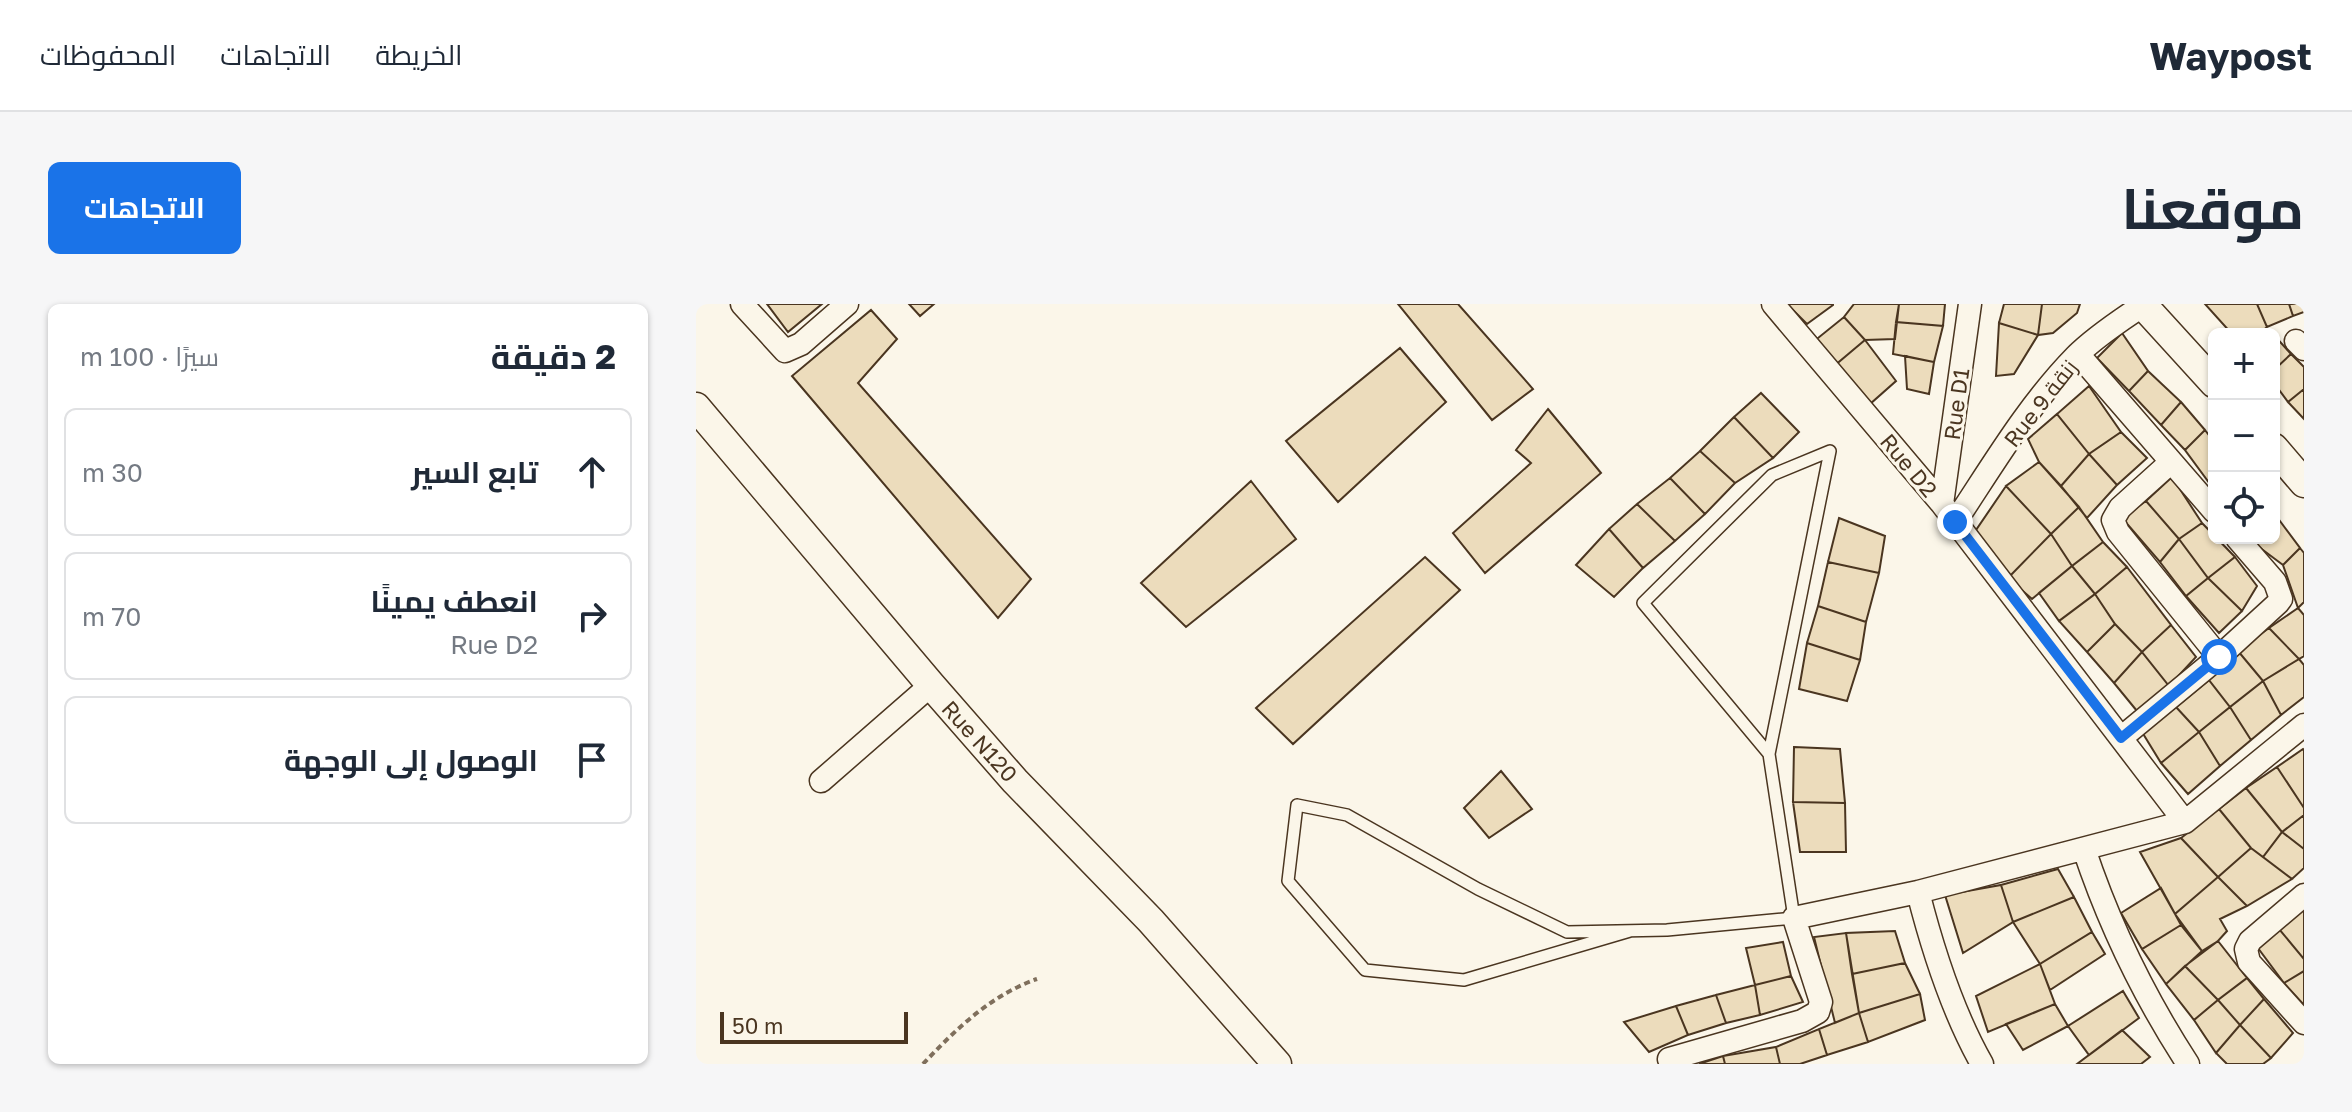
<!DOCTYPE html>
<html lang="ar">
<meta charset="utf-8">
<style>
:root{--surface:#fff;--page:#f6f6f7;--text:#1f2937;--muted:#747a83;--line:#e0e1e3;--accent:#1a73e8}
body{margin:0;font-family:"Golos Text",Cairo,sans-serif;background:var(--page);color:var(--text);direction:rtl}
.controls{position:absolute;right:24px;top:24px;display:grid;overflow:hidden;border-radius:12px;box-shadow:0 2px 6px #0004}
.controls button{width:72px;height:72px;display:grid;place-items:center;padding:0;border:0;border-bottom:2px solid var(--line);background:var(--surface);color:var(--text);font:40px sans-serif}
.scale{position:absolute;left:24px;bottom:20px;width:188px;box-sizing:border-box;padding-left:8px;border:4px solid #4a3520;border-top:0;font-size:22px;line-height:28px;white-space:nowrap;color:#4a3520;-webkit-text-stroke:6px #fbf6e9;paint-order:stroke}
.stop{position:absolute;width:24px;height:24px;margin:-18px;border:6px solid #1a73e8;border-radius:50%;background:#fff}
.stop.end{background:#1a73e8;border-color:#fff;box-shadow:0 2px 8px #0008}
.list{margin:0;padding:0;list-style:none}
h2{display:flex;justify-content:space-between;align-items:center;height:104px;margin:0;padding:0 32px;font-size:34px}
h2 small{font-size:26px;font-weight:400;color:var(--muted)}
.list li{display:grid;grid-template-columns:52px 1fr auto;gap:24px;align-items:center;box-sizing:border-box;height:128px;margin:0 16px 16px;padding:0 16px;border:2px solid var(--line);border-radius:12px}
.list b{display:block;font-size:30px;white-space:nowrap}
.list p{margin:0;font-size:26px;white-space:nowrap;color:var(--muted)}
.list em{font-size:26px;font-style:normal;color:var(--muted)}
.icon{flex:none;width:44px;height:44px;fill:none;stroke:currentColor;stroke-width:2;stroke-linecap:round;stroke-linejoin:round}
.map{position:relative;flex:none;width:1608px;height:760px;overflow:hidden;direction:ltr;border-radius:12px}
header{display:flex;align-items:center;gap:48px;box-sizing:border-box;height:112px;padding:0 40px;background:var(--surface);border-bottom:2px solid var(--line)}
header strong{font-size:38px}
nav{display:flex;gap:44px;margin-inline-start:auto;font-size:28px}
.intro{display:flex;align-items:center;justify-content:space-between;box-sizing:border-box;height:192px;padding:0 48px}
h1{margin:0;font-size:56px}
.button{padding:20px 36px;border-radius:12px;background:var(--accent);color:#fff;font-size:28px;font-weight:700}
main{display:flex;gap:48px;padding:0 48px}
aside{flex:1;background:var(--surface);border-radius:12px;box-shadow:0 2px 6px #0004}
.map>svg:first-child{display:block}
.building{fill:#ecdcbc;stroke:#4a3520;stroke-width:2}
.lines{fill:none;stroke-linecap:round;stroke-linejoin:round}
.service-casing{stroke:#4a3520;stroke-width:14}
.minor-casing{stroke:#4a3520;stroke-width:25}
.tertiary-casing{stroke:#4a3520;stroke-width:31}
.path{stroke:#7f6f5c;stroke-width:4;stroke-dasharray:6 4;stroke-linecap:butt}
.service{stroke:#fbf6e9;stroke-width:11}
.minor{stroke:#fbf6e9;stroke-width:22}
.tertiary{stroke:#fbf6e9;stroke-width:28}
.route{stroke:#1a73e8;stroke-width:10}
.labels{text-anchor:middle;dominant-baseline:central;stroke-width:6;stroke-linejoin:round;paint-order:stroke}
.street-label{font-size:22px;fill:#4a3520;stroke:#fbf6e9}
</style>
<header>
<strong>Waypost</strong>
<nav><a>الخريطة</a><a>الاتجاهات</a><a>المحفوظات</a></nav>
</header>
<div class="intro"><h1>موقعنا</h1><a class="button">الاتجاهات</a></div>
<main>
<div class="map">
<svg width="1608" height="760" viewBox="0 0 1608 760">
<rect width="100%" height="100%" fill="#fbf6e9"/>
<path class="building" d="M71 0H126L92 28Z
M213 0H238L224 12Z
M702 0H762L837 85 796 116Z
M1091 0H1137V1L1111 20Z
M1158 0H1203L1199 35 1169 36 1148 13Z
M1203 0H1249L1247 22 1200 18Z
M1308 0H1346L1342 31 1303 19Z
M1346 0H1384L1381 9 1357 29 1342 31Z
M1509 0H1561L1571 23 1563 30H1536Z
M1561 0H1593L1597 12 1571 23Z
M1593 0H1608V8L1597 12Z
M175 6 201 35 162 79 335 275 302 314 96 72Z
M1148 13 1169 36 1138 62 1117 38Z
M1200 18 1247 22 1238 58 1197 50Z
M1303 19 1342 31 1318 70 1300 72Z
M1426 29 1452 67 1433 87 1401 54Z
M1578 31 1595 50 1578 66Z
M1169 36 1200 77 1174 100 1138 62Z
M704 44 750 98 642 198 590 137Z
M1595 50 1608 63V85L1592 98 1578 79V66Z
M1209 52 1238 58 1233 90 1211 85Z
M1452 67 1485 98 1465 121 1433 87Z
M1393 82 1425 128 1393 150 1361 110Z
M1608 85V115L1592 98Z
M1065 89 1103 128 1077 154 1038 113Z
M1485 98 1509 126 1489 146 1465 121Z
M852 105 905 169 789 269 757 229 835 159 820 146Z
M1361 110 1393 150 1365 182 1343 158 1332 135Z
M1038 113 1077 154 1039 179 1004 147Z
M1509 126 1518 138V176L1514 180 1489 146Z
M1425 128 1451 154 1421 181 1393 150Z
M1004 147 1039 179 1009 210 974 174Z
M1393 150 1421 181 1391 214 1365 182Z
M1343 158 1383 203 1355 230 1310 182Z
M1476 173 1506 219 1483 235 1450 197Z
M974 174 1009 210 979 237 941 200Z
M555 177 600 235 490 323 445 279Z
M1310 182 1355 230 1312 274 1278 229Z
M1450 197 1483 235 1464 258 1426 214Z
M941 200 979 237 947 264 913 225Z
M1383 203 1407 238 1376 262 1355 230Z
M1581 213 1604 244 1587 261 1559 240 1564 234H1578V217Z
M1143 214 1189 232 1183 269 1132 258Z
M1506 219 1539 253 1512 274 1483 235Z
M913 225 947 264 918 293 880 261Z
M1355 230 1376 262 1336 295 1312 274Z
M1483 235 1512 274 1490 292 1464 258Z
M1407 238 1431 263 1399 290 1376 262Z
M1604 244 1608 249V298L1602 304 1587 261Z
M729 253 764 286 597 440 560 404Z
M1539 253 1561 282 1546 307 1512 274Z
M1132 258 1183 269 1170 318 1122 302Z
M1376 262 1399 290 1363 317 1343 289Z
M1431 263 1475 321 1446 348 1419 320 1399 290Z
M1512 274 1546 307 1523 329 1490 292Z
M1399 290 1419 320 1391 348 1363 317Z
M1122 302 1170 318 1164 356 1111 339Z
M1602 304 1608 311V352L1603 355 1573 324Z
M1419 320 1446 348 1418 379 1391 348Z
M1475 321 1500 353 1473 382 1446 348Z
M1573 324 1603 355 1567 377 1542 347Z
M1111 339 1164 356 1151 397 1103 385Z
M1542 347 1567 377 1534 403 1513 376Z
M1446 348 1473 382 1441 407 1418 379Z
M1603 355 1608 361V393L1585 411 1567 377Z
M1513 376 1534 403 1503 428 1480 403Z
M1567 377 1585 411 1555 436 1534 403Z
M1480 403 1503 428 1465 459 1446 428Z
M1534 403 1555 436 1524 462 1503 428Z
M1503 428 1524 462 1492 490 1465 459Z
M1098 443 1144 445 1149 499 1097 498Z
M1607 445 1608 446V504L1581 463Z
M1581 463 1608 504V511L1586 528 1550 484Z
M805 467 836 505 793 534 768 504Z
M1550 484 1586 528 1567 553 1555 544 1523 505Z
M1097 498 1149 499 1150 548H1104Z
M1523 505 1555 544 1522 573 1485 534Z
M1608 511V545L1586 528Z
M1586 528 1608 545V564L1596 575 1567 553Z
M1485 534 1522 573 1479 610 1444 548Z
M1555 544 1596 575 1551 602 1522 573Z
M1362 565 1378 593 1317 618 1305 581Z
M1522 573 1551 602 1524 615 1531 627 1522 637 1506 647 1479 610Z
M1305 581 1317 618 1267 649 1249 591Z
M1465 584 1485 621 1446 645 1425 609Z
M1378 593 1396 628 1344 660 1317 618Z
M1608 604V655L1578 619Z
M1578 619 1608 655V667L1588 679 1559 640Z
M1485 621 1506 647 1470 680 1446 645Z
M1199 627 1209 659 1156 670 1150 629Z
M1396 628 1409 650 1354 686 1344 660Z
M1150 629 1163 709 1139 719 1118 633Z
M1522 637 1551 674 1522 696 1489 662Z
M1087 638 1095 672 1059 681 1050 644Z
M1209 659 1224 690 1163 709 1156 670Z
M1344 660 1359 700 1292 728 1280 692Z
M1489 662 1522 696 1498 716 1470 680Z
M1608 667V701L1588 679Z
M1095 672 1107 698 1064 711 1059 681Z
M1551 674 1568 695 1544 721 1522 696Z
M1059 681 1064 711 1030 719 1020 691Z
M1427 687 1443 714 1393 751 1372 722Z
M1224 690 1229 716 1172 738 1163 709Z
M1020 691 1030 719 992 731 980 702Z
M1568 695 1597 729 1575 754 1544 721Z
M1522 696 1544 721 1520 749 1498 716Z
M1359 700 1372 722 1327 746 1310 720Z
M980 702 992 731 953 748 928 718Z
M1163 709 1172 738 1131 751 1123 725Z
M1544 721 1575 754 1567 760H1531L1520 749Z
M1123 725 1131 751 1104 760H1084L1080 743Z
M1426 726 1454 753 1445 760H1381Z
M1080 743 1084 760H1029L1027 752Z
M1027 752 1029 760H1003Z"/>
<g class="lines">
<defs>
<path id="service" d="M934 627 768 676 669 666 592 577 601 501 651 511 782 585 871 628 971 626 1098 614 1073 450 947 299 1076 171 1134 147 1073 450"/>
<path id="minor" d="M46 0 89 47 105 40 151 0
M1077 0 1246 200 1489 518
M1600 37 1608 45
M1382 50 1518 207
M1475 158 1424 204 1417 216 1422 228 1523 353
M1246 200 1274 0
M1259 218C1297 161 1332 101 1380 52 1399 33 1426 15 1449 0
M1425 434 1523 353 1582 299 1585 295 1579 278 1541 234
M125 477 235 381
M1388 545C1413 620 1449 694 1492 760
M1222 588C1237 647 1256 707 1286 760
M1608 591 1554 637 1550 645 1553 658 1608 719
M973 755 1106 717 1122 708 1125 698 1098 614 1222 588 1489 518 1608 421"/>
<path id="tertiary" d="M1446 0 1518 79
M0 103 235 381 319 477 455 617 581 760
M1578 144 1608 179"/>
</defs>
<use href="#service" class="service-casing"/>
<use href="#minor" class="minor-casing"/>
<use href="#tertiary" class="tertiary-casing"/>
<path class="path" d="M227 760C260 725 295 691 341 675"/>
<use href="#service" class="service"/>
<use href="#minor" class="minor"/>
<use href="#tertiary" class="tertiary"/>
</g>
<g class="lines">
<path class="route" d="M1259 218 1425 434 1523 353"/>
</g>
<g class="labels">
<g class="street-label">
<text transform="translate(1344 99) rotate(-52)">Rue 9 زنقة</text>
<text transform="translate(1260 100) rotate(-82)">Rue D1</text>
<text transform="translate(1213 161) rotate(50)">Rue D2</text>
<text transform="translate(284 437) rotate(48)">Rue N120</text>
</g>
</g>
</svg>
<div class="controls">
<button>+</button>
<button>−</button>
<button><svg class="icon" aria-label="locate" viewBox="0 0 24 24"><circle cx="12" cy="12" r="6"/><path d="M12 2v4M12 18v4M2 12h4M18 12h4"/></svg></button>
</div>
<div class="scale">50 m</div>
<div class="stop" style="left:1523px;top:353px"></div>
<div class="stop end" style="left:1259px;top:218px"></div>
</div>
<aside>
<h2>2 دقيقة<small>سيرًا · 100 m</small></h2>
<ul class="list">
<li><svg class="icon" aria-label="ahead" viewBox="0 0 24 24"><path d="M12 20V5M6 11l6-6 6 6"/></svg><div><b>تابع السير</b></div><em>30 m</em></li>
<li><svg class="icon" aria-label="right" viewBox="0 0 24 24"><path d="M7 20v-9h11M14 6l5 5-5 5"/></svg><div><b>انعطف يمينًا</b><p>Rue D2</p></div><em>70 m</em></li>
<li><svg class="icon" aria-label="arrive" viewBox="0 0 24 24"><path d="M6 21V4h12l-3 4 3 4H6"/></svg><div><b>الوصول إلى الوجهة</b></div></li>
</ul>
</aside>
</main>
